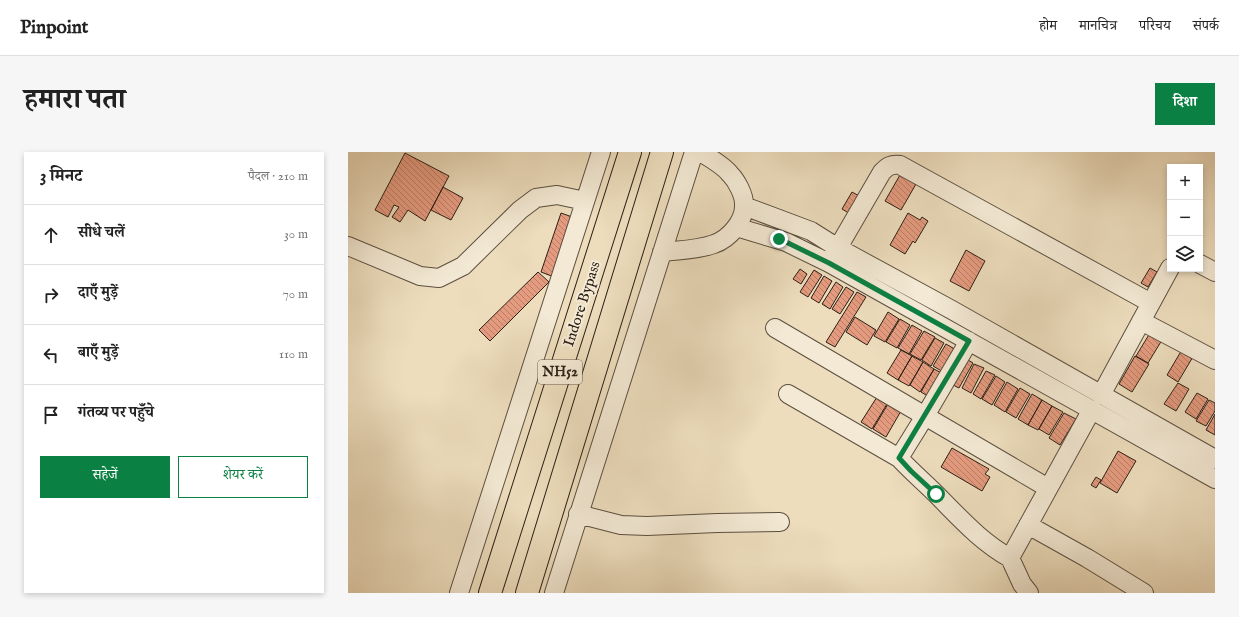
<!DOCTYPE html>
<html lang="hi">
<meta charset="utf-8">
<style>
:root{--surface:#fff;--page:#f6f6f6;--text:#222;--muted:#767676;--line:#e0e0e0;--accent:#0b8043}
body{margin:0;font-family:"IM FELL English","Noto Serif Devanagari",serif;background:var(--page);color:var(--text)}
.controls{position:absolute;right:12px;top:12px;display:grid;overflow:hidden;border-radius:0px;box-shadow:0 2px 6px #0003}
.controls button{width:36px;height:36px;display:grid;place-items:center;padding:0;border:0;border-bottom:1px solid var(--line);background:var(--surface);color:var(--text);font:20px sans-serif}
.stop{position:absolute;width:12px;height:12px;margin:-9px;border:3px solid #0b8043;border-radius:50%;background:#fff}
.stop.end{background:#0b8043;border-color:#fff;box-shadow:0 1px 4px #0008}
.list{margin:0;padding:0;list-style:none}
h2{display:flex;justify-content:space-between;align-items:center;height:52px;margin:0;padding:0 16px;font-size:17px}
h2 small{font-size:13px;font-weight:400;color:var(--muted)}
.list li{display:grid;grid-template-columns:26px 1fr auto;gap:12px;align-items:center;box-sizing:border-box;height:60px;padding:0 16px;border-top:1px solid var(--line)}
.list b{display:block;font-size:15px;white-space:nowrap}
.list em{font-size:13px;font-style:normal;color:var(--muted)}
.actions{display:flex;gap:8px;padding:12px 16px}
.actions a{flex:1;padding:9px 0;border:1px solid var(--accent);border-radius:0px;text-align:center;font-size:14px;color:var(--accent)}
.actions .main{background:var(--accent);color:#fff}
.icon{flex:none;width:22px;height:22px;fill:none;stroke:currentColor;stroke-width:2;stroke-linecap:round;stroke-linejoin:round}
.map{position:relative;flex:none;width:867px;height:441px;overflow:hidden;border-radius:0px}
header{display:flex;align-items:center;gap:24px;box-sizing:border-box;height:56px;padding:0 20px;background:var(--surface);border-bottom:1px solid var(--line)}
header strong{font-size:19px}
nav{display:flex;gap:22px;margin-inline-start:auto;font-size:14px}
.intro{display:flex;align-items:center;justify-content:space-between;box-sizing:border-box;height:96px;padding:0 24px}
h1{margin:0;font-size:28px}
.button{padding:10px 18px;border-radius:0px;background:var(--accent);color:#fff;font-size:14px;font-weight:700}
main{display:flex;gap:24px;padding:0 24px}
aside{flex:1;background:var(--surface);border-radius:0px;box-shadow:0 2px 6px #0003}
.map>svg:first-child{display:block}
.building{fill:url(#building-back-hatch);stroke:#2c2016}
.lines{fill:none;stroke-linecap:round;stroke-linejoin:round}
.minor-casing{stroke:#5c4f40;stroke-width:20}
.highway-casing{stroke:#2c2016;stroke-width:24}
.minor{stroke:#f3e9d4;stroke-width:18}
.highway{stroke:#edddbd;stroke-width:22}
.route{stroke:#0b8043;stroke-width:5}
.labels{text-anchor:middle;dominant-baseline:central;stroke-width:4;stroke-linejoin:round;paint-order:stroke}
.shield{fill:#f3e9d4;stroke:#685c4f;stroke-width:1}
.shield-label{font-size:14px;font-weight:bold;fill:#2c2016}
.street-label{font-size:15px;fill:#2c2016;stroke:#f3e9d4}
</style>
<header>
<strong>Pinpoint</strong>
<nav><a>होम</a><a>मानचित्र</a><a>परिचय</a><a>संपर्क</a></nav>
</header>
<div class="intro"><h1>हमारा पता</h1><a class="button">दिशा</a></div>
<main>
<aside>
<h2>3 मिनट<small>पैदल · 210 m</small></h2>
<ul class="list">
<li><svg class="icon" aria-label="ahead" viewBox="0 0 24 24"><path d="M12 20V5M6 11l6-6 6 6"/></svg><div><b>सीधे चलें</b></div><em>30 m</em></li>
<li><svg class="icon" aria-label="right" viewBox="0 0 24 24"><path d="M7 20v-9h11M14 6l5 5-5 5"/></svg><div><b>दाएँ मुड़ें</b></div><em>70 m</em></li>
<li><svg class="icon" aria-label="left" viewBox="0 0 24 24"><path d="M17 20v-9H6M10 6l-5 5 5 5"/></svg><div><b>बाएँ मुड़ें</b></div><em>110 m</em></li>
<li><svg class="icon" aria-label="arrive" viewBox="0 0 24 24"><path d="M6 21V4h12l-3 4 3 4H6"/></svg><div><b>गंतव्य पर पहुँचे</b></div></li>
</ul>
<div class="actions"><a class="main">सहेजें</a><a>शेयर करें</a></div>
</aside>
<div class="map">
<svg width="867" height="441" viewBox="0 0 867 441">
<defs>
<pattern id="building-back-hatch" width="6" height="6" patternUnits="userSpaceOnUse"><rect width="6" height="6" fill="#e59b7f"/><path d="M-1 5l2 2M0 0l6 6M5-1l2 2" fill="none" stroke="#ba7e67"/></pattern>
</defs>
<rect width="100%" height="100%" fill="#edddbd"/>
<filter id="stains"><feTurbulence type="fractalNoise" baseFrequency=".005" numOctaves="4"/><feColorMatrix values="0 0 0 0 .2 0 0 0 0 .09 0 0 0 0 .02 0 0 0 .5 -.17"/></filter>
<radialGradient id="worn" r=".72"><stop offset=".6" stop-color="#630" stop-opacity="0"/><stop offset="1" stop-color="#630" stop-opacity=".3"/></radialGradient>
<path class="building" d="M57 1 101 24 77 69 60 58 52 70 44 65 51 55 46 53 40 65 27 58Z
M552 23 568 32 553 58 537 49Z
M95 35 115 46 103 68 83 58Z
M504 40 515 46 504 63 494 57Z
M213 61 227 66 206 125 193 120Z
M560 61 572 68 574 65 580 69 567 91 565 89 557 102 542 93Z
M618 98 637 109 621 139 602 129Z
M802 116 809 120 800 135 793 131Z
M452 117 459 122 453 132 445 127Z
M466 118 474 123 460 145 452 140Z
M190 120 201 130 142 189 131 178Z
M476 124 484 129 471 151 463 146Z
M488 130 495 135 482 157 474 152Z
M498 135 506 140 492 162 484 157Z
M509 140 518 145 487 195 478 190Z
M540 160 551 167 537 190 526 184Z
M507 165 528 178 519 193 498 180Z
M552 167 562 173 549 196 538 190Z
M564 173 574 179 561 202 550 196Z
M576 179 587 185 573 208 562 202Z
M802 181 814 188 800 211 788 204Z
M587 186 596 191 583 214 574 208Z
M598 192 610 199 597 221 585 214Z
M835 196 846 203 830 230 819 223Z
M553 198 564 204 550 228 539 221Z
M564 204 575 210 561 234 550 228Z
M787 204 801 212 784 240 771 232Z
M615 205 625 211 611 236 601 231Z
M575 210 586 217 572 240 562 233Z
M626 212 636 216 623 241 614 236Z
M586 217 597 223 583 246 573 240Z
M638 219 647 223 633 247 625 242Z
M648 224 657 230 644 253 634 247Z
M659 230 670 237 657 260 646 253Z
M830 231 841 237 828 259 816 252Z
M672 236 682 242 668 266 658 260Z
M849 241 860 247 848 267 837 260Z
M684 242 694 248 680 273 670 267Z
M529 245 539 252 524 277 513 270Z
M694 248 704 254 690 278 680 273Z
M861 248 867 251V259L858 274 848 269Z
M540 252 553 259 538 285 525 277Z
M704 254 715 260 701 283 691 277Z
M716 261 728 267 712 293 701 286Z
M867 262V283L858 278Z
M604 296 641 317 637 322 642 325 634 339 593 315Z
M770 299 788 309 769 341 752 331Z
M748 325 753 328 748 336 743 333Z"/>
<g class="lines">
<defs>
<path id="minor" d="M396 54 463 79 490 96 604 158 867 307
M388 75 438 90 481 111 867 327
M0 94 72 124 91 126 115 114 172 58 188 46 209 43 237 49
M314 100C331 98 350 98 366 92 381 87 397 69 396 52 396 43 389 29 382 22 375 13 362 6 352 0
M484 106 534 20C540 14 543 12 552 13L803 151
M852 112 867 120
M793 169 867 208
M427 176 577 264 551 306C563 319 576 330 588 342 612 366 633 390 662 406
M621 189 577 264 700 336
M440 242 551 306
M753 243 822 116
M230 362 273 373 299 374 369 371 432 370
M680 373 739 406 796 441
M111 441 253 0
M206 441 346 0
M681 441 674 432 662 406 743 259"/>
<path id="highway" d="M142 441 282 0
M179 441 314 0"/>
</defs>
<use href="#minor" class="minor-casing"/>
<use href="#highway" class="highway-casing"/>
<use href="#minor" class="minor"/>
<use href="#highway" class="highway"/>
</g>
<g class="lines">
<path class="route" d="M431 87 438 90 481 111 621 189 551 306 563 319 588 342"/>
</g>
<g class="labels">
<rect class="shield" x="190" y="208" width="44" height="24" rx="3"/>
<g class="shield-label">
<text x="212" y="220">NH52</text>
</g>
<g class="street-label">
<text transform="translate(234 152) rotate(-72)">Indore Bypass</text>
</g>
</g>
<rect width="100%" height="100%" filter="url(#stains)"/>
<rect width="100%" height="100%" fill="url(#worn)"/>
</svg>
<div class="controls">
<button>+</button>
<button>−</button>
<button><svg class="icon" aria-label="layers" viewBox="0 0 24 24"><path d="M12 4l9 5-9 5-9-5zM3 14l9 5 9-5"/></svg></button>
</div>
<div class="stop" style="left:588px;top:342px"></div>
<div class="stop end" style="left:431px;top:87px"></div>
</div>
</main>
